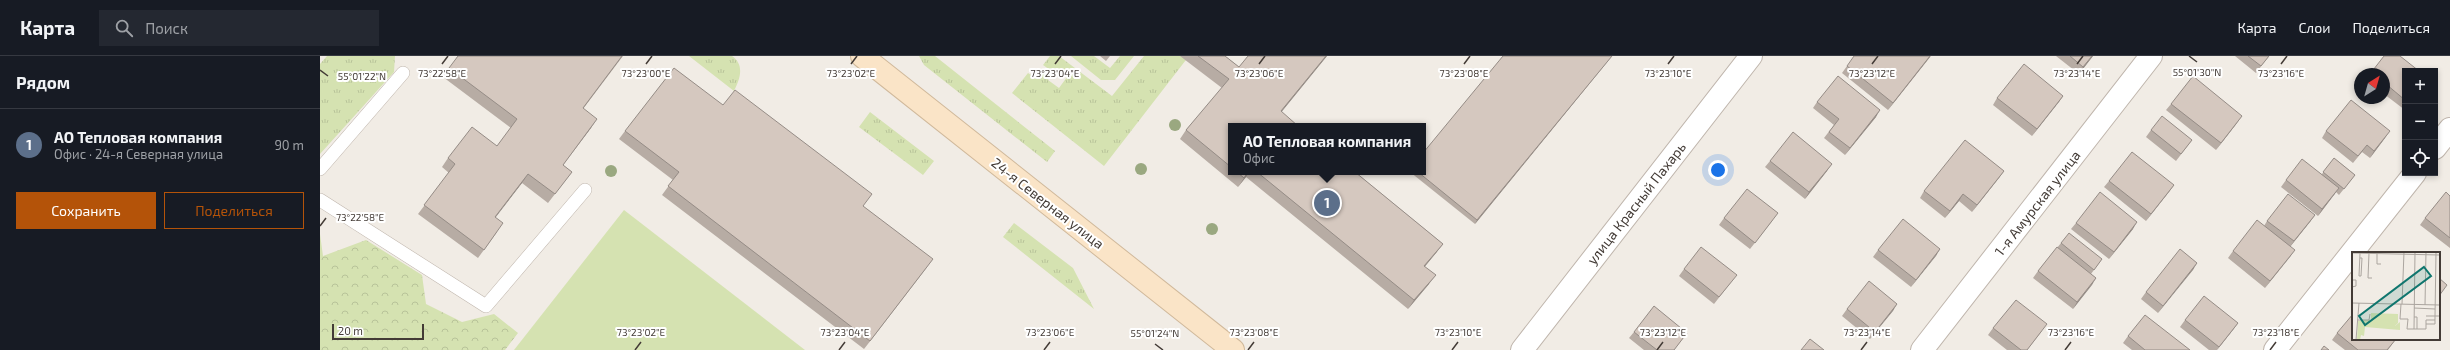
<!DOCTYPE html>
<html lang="ru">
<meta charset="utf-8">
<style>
:root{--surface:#171b24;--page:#242831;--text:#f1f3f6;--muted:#9ea1a6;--line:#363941;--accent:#b45309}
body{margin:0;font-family:"Exo 2",sans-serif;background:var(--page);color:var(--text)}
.controls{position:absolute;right:12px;top:12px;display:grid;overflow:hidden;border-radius:0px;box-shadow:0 2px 6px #0003}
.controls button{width:36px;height:36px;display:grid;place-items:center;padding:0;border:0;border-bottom:1px solid var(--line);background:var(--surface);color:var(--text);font:20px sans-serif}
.compass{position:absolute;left:2034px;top:12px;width:36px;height:36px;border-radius:50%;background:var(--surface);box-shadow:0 2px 6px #0003;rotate:37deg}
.scale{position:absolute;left:12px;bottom:10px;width:92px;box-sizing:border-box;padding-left:4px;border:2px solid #433b36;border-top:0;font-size:11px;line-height:14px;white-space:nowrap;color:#433b36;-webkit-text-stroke:3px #fff;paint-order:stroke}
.you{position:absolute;left:1398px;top:114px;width:14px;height:14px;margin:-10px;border:3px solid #fff;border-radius:50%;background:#1a73e8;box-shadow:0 0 0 6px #1a73e833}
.badge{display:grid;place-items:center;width:26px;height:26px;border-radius:50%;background:var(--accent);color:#fff;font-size:13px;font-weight:700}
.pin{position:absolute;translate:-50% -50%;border:2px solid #fff;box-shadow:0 1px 4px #0006}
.popup{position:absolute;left:908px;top:67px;width:198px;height:52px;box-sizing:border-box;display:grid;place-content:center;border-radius:0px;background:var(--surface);filter:drop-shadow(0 1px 3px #0005);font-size:13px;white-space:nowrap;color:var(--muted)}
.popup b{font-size:15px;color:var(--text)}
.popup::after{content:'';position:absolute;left:50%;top:100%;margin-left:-8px;border:8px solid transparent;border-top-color:var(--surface)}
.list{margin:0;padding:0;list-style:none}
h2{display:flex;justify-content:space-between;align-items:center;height:52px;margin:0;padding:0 16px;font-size:17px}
h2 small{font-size:13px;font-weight:400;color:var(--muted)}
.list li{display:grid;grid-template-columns:26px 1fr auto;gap:12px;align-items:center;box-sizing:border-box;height:72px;padding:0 16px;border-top:1px solid var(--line)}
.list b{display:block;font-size:15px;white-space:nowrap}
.list p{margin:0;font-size:13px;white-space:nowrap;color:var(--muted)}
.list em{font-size:13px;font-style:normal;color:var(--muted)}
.actions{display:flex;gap:8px;padding:12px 16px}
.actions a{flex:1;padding:9px 0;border:1px solid var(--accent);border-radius:0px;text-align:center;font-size:14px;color:var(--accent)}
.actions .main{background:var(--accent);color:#fff}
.icon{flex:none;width:22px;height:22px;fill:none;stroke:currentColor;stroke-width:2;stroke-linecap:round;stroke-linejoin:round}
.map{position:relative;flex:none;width:2130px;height:294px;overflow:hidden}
header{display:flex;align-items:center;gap:24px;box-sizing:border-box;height:56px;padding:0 20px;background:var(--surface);border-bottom:1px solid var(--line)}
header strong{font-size:19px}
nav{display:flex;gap:22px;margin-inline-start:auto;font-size:14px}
.search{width:280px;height:36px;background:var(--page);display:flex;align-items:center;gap:10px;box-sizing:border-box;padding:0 14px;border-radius:0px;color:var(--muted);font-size:15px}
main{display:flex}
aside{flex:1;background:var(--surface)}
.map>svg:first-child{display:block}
.grass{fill:url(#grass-tufts)}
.forest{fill:url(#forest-crowns)}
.park{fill:#d5e2b1}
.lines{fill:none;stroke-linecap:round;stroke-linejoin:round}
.service-casing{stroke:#bfb5ac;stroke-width:14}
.minor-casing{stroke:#bfb5ac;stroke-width:24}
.tertiary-casing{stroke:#bfb5ac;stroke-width:24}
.secondary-casing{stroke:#d0b99b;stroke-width:24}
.service{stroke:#fff;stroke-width:13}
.minor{stroke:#fff;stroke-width:22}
.tertiary{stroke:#fff;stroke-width:22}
.secondary{stroke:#fae4c7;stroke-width:22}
.tree{fill:#9aa880}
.wall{fill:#b7aca4}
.shaded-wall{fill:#958c86}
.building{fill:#d5c8bf;stroke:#958c86}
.ticks{fill:none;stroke:#433b36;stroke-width:1.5}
.labels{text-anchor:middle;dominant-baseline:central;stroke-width:4;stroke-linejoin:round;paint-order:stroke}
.street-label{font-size:14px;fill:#433b36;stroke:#fff}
.inset-road{fill:none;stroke:#aba59f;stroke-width:1}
.view{fill:#0f766e;fill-opacity:0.15;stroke:#0f766e;stroke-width:2}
.inset-edge{fill:none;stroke:#433b36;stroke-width:2}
.ticks-label{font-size:10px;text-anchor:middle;fill:#433b36;stroke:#fff;stroke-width:4;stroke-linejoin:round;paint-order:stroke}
</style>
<header>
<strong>Карта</strong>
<div class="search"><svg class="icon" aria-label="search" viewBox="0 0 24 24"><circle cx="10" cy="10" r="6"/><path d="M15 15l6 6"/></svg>Поиск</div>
<nav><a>Карта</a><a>Слои</a><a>Поделиться</a></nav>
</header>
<main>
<aside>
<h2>Рядом<small></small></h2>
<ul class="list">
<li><span class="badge" style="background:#5c6f8a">1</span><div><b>АО Тепловая компания</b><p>Офис · 24-я Северная улица</p></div><em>90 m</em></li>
</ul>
<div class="actions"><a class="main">Сохранить</a><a>Поделиться</a></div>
</aside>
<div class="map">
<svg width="2130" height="294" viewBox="0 0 2130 294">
<defs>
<pattern id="grass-tufts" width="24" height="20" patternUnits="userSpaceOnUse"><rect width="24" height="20" fill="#d5e2b1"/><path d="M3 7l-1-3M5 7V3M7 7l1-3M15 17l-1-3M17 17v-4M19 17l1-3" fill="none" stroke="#b8c399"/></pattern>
<pattern id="forest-crowns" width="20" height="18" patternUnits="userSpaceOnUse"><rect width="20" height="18" fill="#d5e2b1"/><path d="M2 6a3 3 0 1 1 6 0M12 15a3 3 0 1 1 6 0" fill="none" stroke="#b8c399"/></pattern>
</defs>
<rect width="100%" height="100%" fill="#f1ece5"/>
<path class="grass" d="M7 0H75L74 16 0 98V8Z
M369 0H412C425 9 420 23 414 35Z
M599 0H615L735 95 727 106 604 9Z
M730 0H739L792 40 824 0H869L784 110 692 37 708 17 714 21 720 14 730 21 728 24 739 32 747 21 736 13 733 16 723 9Z
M751 0H774L790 12 800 0H814L795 24H781Z
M550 56 614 105 603 119 539 71Z
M694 167 753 212 774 253 683 181Z"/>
<path class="forest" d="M0 178 3 200 46 184 102 219 106 248 142 266 174 258 198 277 185 294H0Z"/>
<path class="park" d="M304 154 485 294H194Z"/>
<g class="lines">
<defs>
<path id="service" d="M0 113 83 17
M0 144 166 250 265 134"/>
<path id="minor" d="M2115 92 2130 73
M1602 294 1831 0
M1955 294 2095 117"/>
<path id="tertiary" d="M1202 294 1431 0"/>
<path id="secondary" d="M542 0 913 294"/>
</defs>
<use href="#service" class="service-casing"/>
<use href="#minor" class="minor-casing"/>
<use href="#tertiary" class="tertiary-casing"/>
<use href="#secondary" class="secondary-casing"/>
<use href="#service" class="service"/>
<use href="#minor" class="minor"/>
<use href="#tertiary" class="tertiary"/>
<use href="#secondary" class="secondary"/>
</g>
<g class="tree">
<circle cx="855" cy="69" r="6"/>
<circle cx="821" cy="113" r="6"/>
<circle cx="291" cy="115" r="6"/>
<circle cx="892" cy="173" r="6"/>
</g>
<path class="wall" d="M138 0H303L263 53 271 72 243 109 252 116 245 125 228 147 202 127 175 161 177 176 158 202 98 158 129 117 122 111 128 102 177 90 191 72 123 21Z
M780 0H790L786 5Z
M860 0H905L919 11 928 0H1007L961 56 911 70V116H1035L1123 188 1116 197 1105 210 1109 228 1088 253 926 121 918 131 860 83 866 74 902 32Z
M1292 0 1155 168 1090 116H1103Z
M1611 0 1568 54 1522 17 1527 10Z
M1736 0H1773L1759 18Z
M1915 0H1949L1936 17Z
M2085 15V54L2064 38V18Z
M1743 40 1712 80 1673 49 1677 42Z
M1497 46 1556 61 1525 99 1504 82 1514 69 1493 52Z
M1851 48 1917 67 1896 94 1846 54Z
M403 49 544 151 607 211 544 293 342 139 353 124 299 83 305 75Z
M1831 74 1872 84 1856 105 1826 81Z
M2006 75 2065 82 2050 102 2042 96 2033 107 2002 82Z
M2014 102 2035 119 2019 139 2016 136 1998 160 1961 131 1966 124 2002 118Z
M1450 105 1507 115 1485 143 1445 111Z
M1684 115 1652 156 1639 145 1625 162 1600 142 1604 135Z
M1789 125 1854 129 1826 165 1784 131Z
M2130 140V192L2100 169 2105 162Z
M1995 159 1970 191 1974 194 1945 232 1908 202 1913 195 1944 170 1947 165Z
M1404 162 1453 164 1430 193 1399 169Z
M1756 167 1813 173 1789 203 1751 173Z
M1741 187 1782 203 1771 218 1776 222 1753 253 1713 222 1718 215Z
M1620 193 1591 231 1553 201 1558 194Z
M1877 207 1838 257 1821 243 1826 236Z
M1364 213 1412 225 1394 248 1359 220Z
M1577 248 1550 283 1522 260 1527 253Z
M1865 264 1918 267 1897 294H1889L1860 271Z
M1673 272 1722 275 1707 294H1687L1668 279Z
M1314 276 1367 277 1354 294H1324L1309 282Z
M2017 277 2076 283 2068 294H2025L2012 284Z
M1808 280 1870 294H1812L1803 287Z"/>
<path class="shaded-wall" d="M1006 0H1007L955 64 961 55Z
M1292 0 1155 168 1157 164Z
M1610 0 1609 2 1568 54 1573 47Z
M1772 0H1773L1759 18 1763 11Z
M1743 40 1739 46 1712 80 1717 73Z
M1560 54 1556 61 1525 99 1530 92Z
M1922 60 1917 67 1896 94 1901 87Z
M277 63 271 72 236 118 243 109Z
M2070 75 2065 82 2050 102 2054 95Z
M1512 108 1507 115 1485 143 1489 136Z
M1684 115 1679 122 1652 156 1657 149Z
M928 116H929L926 121 918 131Z
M208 118 202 127 169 170 175 161Z
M1854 129 1849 136 1826 165 1831 158Z
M2019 132 2014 139 1998 160 2002 153Z
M1643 138 1639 145 1625 162 1630 155Z
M1995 159 1990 166 1969 192 1974 185Z
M1817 166 1813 173 1789 203 1794 196Z
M1123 188 1116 197 1098 219 1104 210Z
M1620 193 1616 200 1591 231 1596 224Z
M1975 194 1970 201 1945 232 1950 225Z
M613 203 607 211 544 293 550 285Z
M1877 207 1873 214 1838 257 1843 250Z
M1116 219 1109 228 1088 253 1094 244Z
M1776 222 1772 229 1753 253 1757 246Z
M1577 248 1573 255 1550 283 1555 276Z
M1918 267 1913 274 1897 294 1899 291Z"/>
<path class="building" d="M138 0H302L263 52 277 63 243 109 252 116 235 138 208 118 175 161 183 167 164 194 104 149 135 108 128 102 152 71 177 90 197 63 129 12Z
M878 0H905L919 11 928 0H1006L961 55 978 70H911V111L866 74 909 23Z
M1183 0H1292L1157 164 1098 116H1103V97Z
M1534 0H1610L1573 47 1527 10Z
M1750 0H1772L1763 11Z
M1928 0H1949L1941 10Z
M2064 0H2080L2099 15H2085V44L2067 29 2064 33V18H2050Z
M1704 8 1743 40 1717 73 1677 42Z
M354 12 403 49 415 34 552 138 543 150 613 203 550 285 348 130 359 116 305 75Z
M1518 20 1560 54 1530 92 1509 76 1519 63 1497 46Z
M1873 20 1922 60 1901 87 1851 48Z
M2031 44 2070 75 2054 95 2047 89 2038 100 2006 75Z
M1842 60 1872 84 1861 98 1831 74Z
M1473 76 1512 108 1489 136 1450 105Z
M1645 84 1684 115 1657 149 1643 138 1630 155 1604 135Z
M1812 96 1854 129 1831 158 1789 125Z
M2014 102 2035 119 2024 133 2003 116Z
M1982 103 2019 132 2002 153 1966 124Z
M917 116H928L924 122Z
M937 116H1035L1123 188 1104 210 1116 219 1094 244Z
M1427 133 1458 157 1435 187 1404 162Z
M1780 136 1817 166 1794 196 1756 167Z
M2126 136 2130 140V182L2105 162Z
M1968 138 1995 159 1974 185 1947 165Z
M1583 163 1620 193 1596 224 1558 194Z
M1937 164 1975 194 1950 225 1913 195Z
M1749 177 1782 203 1774 214 1741 187Z
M1381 191 1417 219 1399 241 1364 213Z
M1737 191 1776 222 1757 246 1718 215Z
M1860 193 1877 207 1843 250 1826 236Z
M2119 222 2127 229 2119 240Z
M1549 225 1577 248 1555 276 1527 253Z
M1884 240 1918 267 1899 291 1865 264Z
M1696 244 1727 268 1707 294H1701L1673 272Z
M1334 250 1367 277 1354 294H1337L1314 276Z
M2033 258V283H2076L2067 294H2038L2017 277Z
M1825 259 1870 294H1825L1808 280Z
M1490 283 1504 294H1481Z
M2004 290 2009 294H2001Z"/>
<path class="ticks" d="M1869 0 1877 6M122 8 128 0M326 8 332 0M531 8 537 0M735 8 741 0M939 8 945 0M1144 8 1150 0M1348 8 1354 0M1552 8 1558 0M1757 8 1763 0M1961 8 1967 0M0 14 8 20M0 170 6 162M835 288 843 294M315 294 321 286M519 294 525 286M724 294 730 286M928 294 934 286M1132 294 1138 286M1337 294 1343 286M1541 294 1547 286M1745 294 1751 286M1950 294 1956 286"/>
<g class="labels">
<g class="street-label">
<text transform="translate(728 147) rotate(38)">24-я Северная улица</text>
<text transform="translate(1316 147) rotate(-52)">улица Красный Пахарь</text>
<text transform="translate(1717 147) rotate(-52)">1-я Амурская улица</text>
</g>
</g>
<g transform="translate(2032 196)">
<rect width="88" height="88" fill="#f1ece5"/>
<path d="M12 68H19V74H43L48 70V78L13 75 12 84 9 83 8 88H5L6 69Z" fill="#d5e2b1"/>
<path d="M19 61 46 62V71L43 74H19Z" fill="#d5e2b1"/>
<path class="inset-road" d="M0 1 88 3M17 1 16 26H20M25 1V12H29M8 6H10L9 24H7L8 1M0 28H4V34L0 35M0 51 88 53M49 52 48 67H56L55 77H74V68H83V64H88M50 52 52 0M73 53 74 0M62 56 83 57M74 64H83L84 0M62 65H65V77M5 68H17L18 62M74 72H83V68M62 77 63 0M4 88 7 51"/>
<path class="view" d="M72 15 79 24 13 73 7 64Z"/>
<rect width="88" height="88" class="inset-edge"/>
</g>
<g class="ticks-label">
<text x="1877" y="20">55°01'30"N</text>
<text x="122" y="21">73°22'58"E</text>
<text x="326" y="21">73°23'00"E</text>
<text x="531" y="21">73°23'02"E</text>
<text x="735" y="21">73°23'04"E</text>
<text x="939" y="21">73°23'06"E</text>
<text x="1348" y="21">73°23'10"E</text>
<text x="1144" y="21">73°23'08"E</text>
<text x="1552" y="21">73°23'12"E</text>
<text x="1757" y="21">73°23'14"E</text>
<text x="1961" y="21">73°23'16"E</text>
<text x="42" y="24">55°01'22"N</text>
<text x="40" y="165">73°22'58"E</text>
<text x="321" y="280">73°23'02"E</text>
<text x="525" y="280">73°23'04"E</text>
<text x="730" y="280">73°23'06"E</text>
<text x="934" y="280">73°23'08"E</text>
<text x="1138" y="280">73°23'10"E</text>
<text x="1343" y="280">73°23'12"E</text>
<text x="1547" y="280">73°23'14"E</text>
<text x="1751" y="280">73°23'16"E</text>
<text x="1956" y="280">73°23'18"E</text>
<text x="835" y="281">55°01'24"N</text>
</g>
</svg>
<div class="controls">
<button>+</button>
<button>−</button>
<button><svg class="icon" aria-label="locate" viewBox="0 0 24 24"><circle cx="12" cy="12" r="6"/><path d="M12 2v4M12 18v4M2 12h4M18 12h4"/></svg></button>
</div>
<svg class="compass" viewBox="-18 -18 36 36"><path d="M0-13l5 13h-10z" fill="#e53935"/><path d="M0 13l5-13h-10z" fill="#9ea1a6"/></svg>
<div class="scale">20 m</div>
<div class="you"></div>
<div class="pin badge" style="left:1007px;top:147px;background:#5c6f8a">1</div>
<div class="popup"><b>АО Тепловая компания</b>Офис</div>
</div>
</main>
